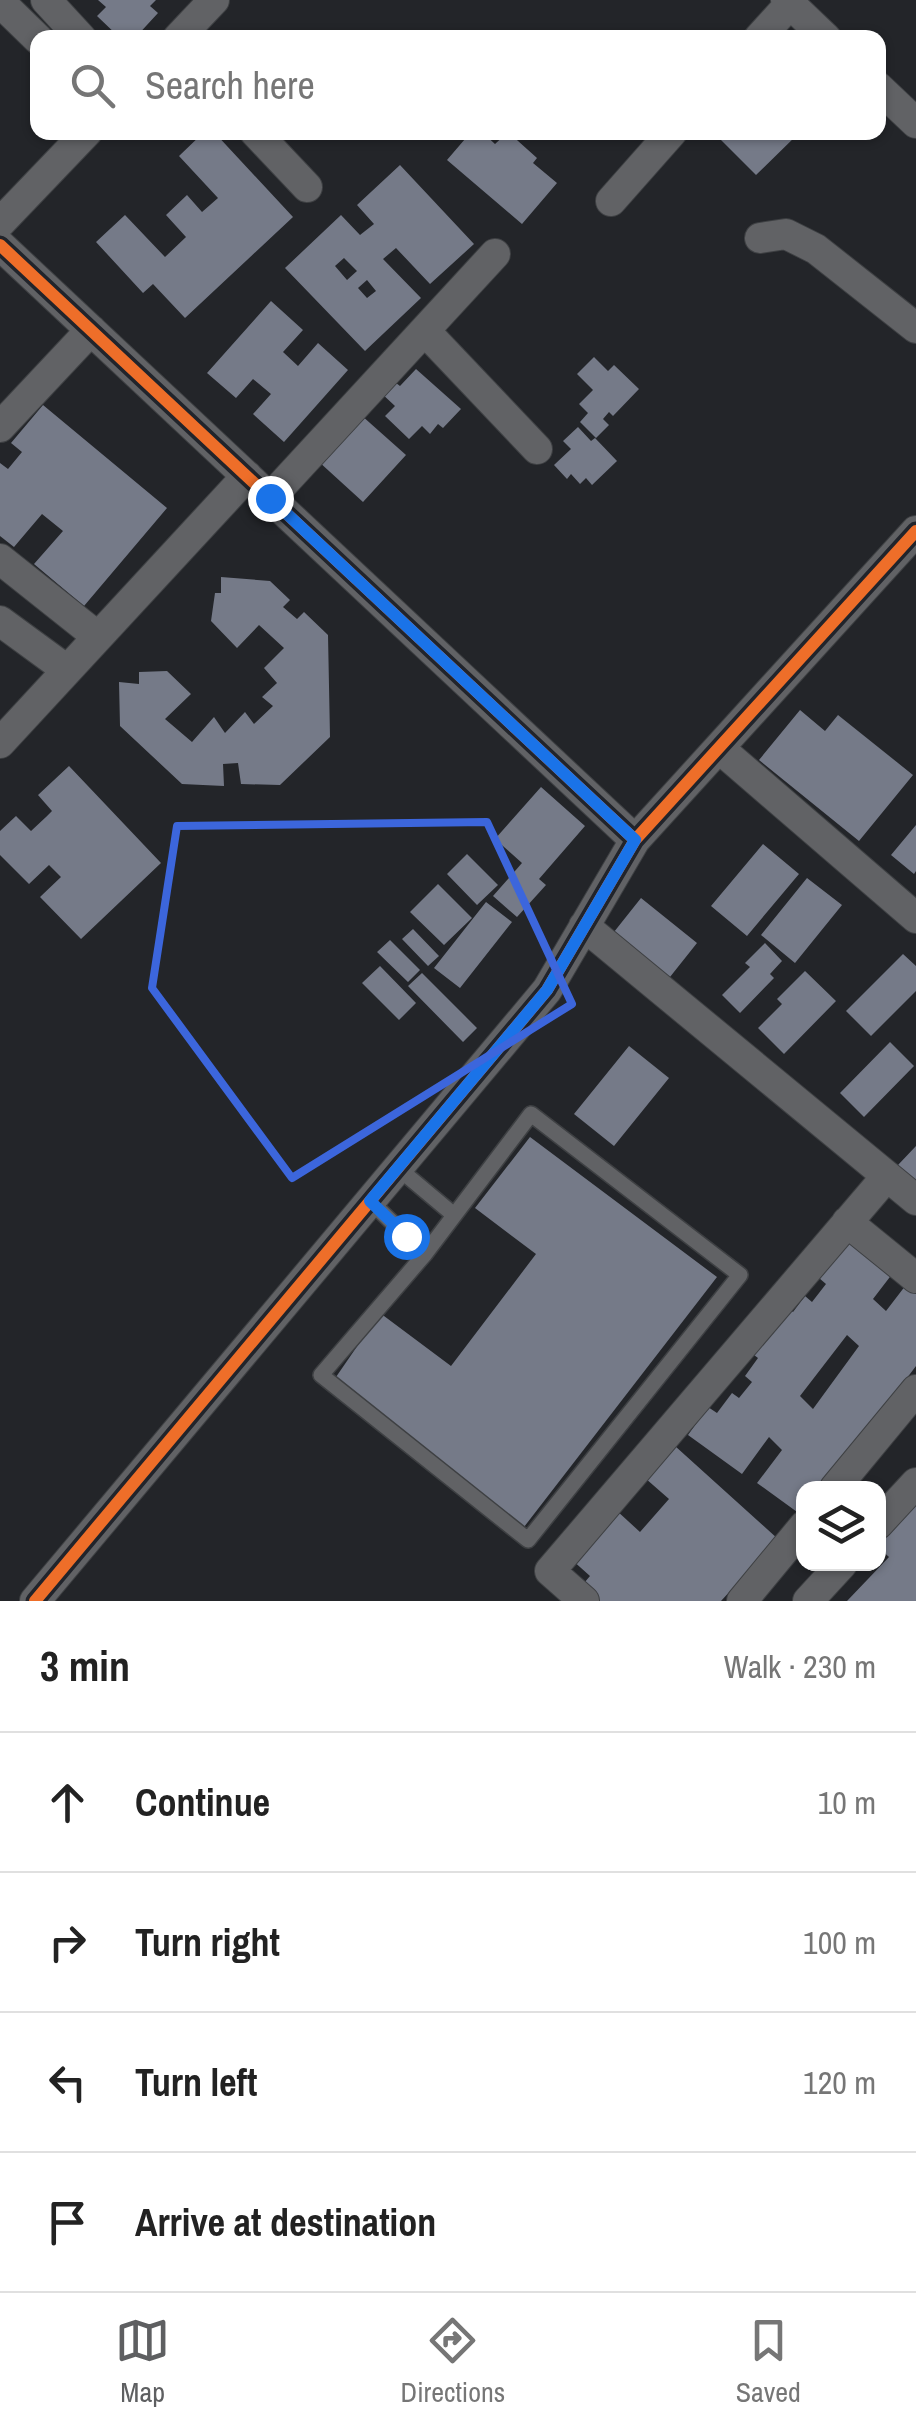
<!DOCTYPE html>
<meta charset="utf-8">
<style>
:root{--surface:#fff;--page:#f6f6f6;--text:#222;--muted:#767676;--line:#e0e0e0;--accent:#5e5f61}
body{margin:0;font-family:"Archivo Narrow",sans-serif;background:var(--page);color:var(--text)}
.controls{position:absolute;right:30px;bottom:30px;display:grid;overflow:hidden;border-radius:20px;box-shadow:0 2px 8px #0004}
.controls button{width:90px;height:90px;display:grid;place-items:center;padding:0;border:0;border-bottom:2px solid var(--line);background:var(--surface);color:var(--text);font:50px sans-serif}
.stop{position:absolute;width:30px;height:30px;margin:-22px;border:8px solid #1a73e8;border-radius:50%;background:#fff}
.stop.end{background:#1a73e8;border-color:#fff;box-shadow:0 2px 10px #0008}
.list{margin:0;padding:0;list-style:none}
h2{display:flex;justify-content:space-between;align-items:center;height:130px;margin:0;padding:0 40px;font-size:42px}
h2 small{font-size:32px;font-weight:400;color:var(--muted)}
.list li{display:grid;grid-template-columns:65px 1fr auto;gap:30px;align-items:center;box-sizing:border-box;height:140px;padding:0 40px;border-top:2px solid var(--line)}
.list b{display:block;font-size:38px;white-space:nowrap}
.list em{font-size:32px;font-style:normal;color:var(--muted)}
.icon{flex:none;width:55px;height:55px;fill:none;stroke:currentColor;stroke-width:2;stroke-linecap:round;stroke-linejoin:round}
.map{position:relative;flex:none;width:916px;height:1601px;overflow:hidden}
.search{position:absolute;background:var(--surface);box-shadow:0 2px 8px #0004;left:30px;right:30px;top:30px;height:110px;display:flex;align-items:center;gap:25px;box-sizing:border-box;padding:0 35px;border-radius:20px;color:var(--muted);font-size:38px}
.sheet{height:690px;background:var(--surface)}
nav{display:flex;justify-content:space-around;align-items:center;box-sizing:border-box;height:140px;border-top:2px solid var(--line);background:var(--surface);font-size:28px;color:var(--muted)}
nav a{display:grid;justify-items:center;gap:5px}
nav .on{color:var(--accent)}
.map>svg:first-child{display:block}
.building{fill:#757a88;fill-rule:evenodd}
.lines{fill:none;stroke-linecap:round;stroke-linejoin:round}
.lane-casing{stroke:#3e4043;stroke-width:18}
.street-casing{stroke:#3e4043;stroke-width:32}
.lane{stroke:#616265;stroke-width:15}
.street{stroke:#616265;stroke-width:30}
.cycleway-casing{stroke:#21242b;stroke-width:19}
.cycleway{stroke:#ee6e29;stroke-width:12}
.route{stroke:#1a73e8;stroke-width:12}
.marked{fill:none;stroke:#3c66dc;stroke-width:8;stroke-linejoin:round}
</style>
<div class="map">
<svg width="916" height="1601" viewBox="0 0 916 1601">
<rect width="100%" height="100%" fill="#232529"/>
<path class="building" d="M98 0H156L150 6 158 13 135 38H120L97 16 106 7Z
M204 132H214L293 217 185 318 153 284 143 293 96 242 125 215 165 257 186 237 166 215 187 195 202 212 218 198 179 156Z
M471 132H482L495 144 508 132 537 158 533 163 557 183 522 224 447 160Z
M723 132H800L756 175 718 137Z
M400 165 474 244 430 284 396 248 383 259 421 298 365 351 285 268 341 215 360 235 374 224 357 205ZM344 258 357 271 347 280 335 266ZM367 280 376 291 367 298 358 288Z
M271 301 303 330 283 352 298 366 318 343 348 370 284 442 253 414 271 394 253 379 236 398 207 373Z
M594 357 608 371 614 365 639 389 613 416 609 412 603 419 609 425 596 438 580 422 588 413 579 404 593 390 577 374Z
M416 369 461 409 443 428 438 424 430 434 422 426 409 439 385 416 395 406 380 392 392 380 400 386Z
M43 405 167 508 84 606 34 564 63 531 42 514 14 547 0 536V463L8 469 22 452 11 443Z
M361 415 406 455 363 502 318 461Z
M578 427 591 441 595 438 617 461 592 485 586 478 580 484 571 474 567 479 554 465 571 449 563 441Z
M221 577 270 581 290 600 283 607 297 619 304 612 328 635 330 737 280 785 241 784 238 763 223 764 224 786 182 784 120 726 119 682 139 684V672L167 671 191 694 165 719 192 742 214 717 225 733 245 712 254 724 273 706 262 697 277 683 264 668 284 648 259 625 237 648 211 621 215 593H221Z
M800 710 825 731 838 715 913 775 859 841 759 760Z
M69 766 161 863 81 939 40 897 61 877 49 865 29 884 0 855V831L16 816 31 831 46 817 52 811 38 795Z
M541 787 585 826 539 879 546 885 517 917 493 896 522 863 495 839Z
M916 825V871L914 874 891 855Z
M763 844 799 874 747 936 711 906Z
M467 854 498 885 477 905 447 874Z
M807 878 842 905 795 963 761 935Z
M438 884 472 918 444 945 410 912Z
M641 898 697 943 666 982 610 937Z
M486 902 512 922 460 988 434 968Z
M413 929 439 956 428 966 402 939Z
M390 940 420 970 408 982 377 952Z
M765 943 782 961 770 974 774 978 740 1013 722 995 750 967 745 963Z
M903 954 916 966V991L871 1036 846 1011Z
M380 966 416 1003 399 1020 362 983Z
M805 971 836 1001 784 1054 758 1028 782 1004 777 999Z
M422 973 477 1028 463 1042 408 986Z
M890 1042 914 1066 864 1117 840 1093Z
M629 1046 669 1078 614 1146 574 1114Z
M530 1137 717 1277 524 1527 336 1377 380 1313 451 1366 536 1254 475 1208Z
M916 1146V1183L898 1165Z
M850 1240 896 1269 873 1299 886 1311 909 1281 916 1286V1366L824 1488H804V1517L757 1483 782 1450 769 1437 742 1474 688 1435 708 1407 717 1413 732 1393 739 1398 752 1382 745 1376 758 1358 750 1352 785 1306 793 1312 805 1296 812 1302 826 1284 819 1278ZM847 1335 859 1346 813 1409 800 1396Z
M675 1446 778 1539 721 1601H592L579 1589 590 1576 571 1559 616 1510 640 1532 669 1499 645 1478Z
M916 1501V1601H847L889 1557 878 1547V1542Z"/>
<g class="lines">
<defs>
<path id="lane" d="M531 1114 740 1275 528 1540 321 1375 425 1254Z
M398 1168 454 1215
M370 1201 425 1254"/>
<path id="street" d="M46 0 81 38
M786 0 826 38
M0 2 38 39
M178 38 214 0
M759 38 790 4
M878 87 916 123
M255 132 307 187
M611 201 672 132
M0 223 87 132
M760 238 786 234 816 249 916 328
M0 245 635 840
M425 331 537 449
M0 427 91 330
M270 498 495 254
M0 559 98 637
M0 621 67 670
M0 743 247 476
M719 748 916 918
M584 926 916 1200
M847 1222 916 1278
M835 1488 916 1390
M878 1524 916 1483
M35 1601 547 990 635 840 916 531
M584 1601 550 1571 887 1176
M742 1601 804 1526
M808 1601 842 1564"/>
</defs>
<use href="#lane" class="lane-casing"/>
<use href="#street" class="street-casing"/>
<use href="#lane" class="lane"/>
<use href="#street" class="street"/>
<defs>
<path id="cycleway" d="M0 245 635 840
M35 1601 547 990 635 840 916 531"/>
</defs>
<use href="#cycleway" class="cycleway-casing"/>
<use href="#cycleway" class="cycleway"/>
</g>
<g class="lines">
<path class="route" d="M270 498 635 840 547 990 370 1201 406 1236"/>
</g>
<path class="marked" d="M487 822 572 1004 292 1178 152 988 177 826Z"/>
</svg>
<div class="controls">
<button><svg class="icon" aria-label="layers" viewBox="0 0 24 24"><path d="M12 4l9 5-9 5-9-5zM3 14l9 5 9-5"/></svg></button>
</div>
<div class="stop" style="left:406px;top:1236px"></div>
<div class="stop end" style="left:270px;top:498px"></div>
<div class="search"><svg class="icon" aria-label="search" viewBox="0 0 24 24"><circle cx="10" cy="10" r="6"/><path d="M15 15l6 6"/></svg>Search here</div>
</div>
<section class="sheet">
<h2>3 min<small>Walk · 230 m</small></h2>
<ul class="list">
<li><svg class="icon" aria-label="ahead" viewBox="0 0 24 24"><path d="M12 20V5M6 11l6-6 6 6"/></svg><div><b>Continue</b></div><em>10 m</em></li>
<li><svg class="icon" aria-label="right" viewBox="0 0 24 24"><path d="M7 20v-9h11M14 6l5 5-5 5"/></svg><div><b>Turn right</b></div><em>100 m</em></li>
<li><svg class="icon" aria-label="left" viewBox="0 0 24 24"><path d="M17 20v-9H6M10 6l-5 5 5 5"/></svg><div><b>Turn left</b></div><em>120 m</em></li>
<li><svg class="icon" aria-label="arrive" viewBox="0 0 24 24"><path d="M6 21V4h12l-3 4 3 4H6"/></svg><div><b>Arrive at destination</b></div></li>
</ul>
</section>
<nav>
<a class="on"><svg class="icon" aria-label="map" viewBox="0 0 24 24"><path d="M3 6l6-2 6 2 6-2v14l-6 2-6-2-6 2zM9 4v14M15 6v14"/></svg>Map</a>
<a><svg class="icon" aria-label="directions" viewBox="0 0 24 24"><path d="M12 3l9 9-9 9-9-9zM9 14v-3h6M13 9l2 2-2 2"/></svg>Directions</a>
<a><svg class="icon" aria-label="saved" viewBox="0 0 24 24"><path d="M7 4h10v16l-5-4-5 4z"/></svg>Saved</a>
</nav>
